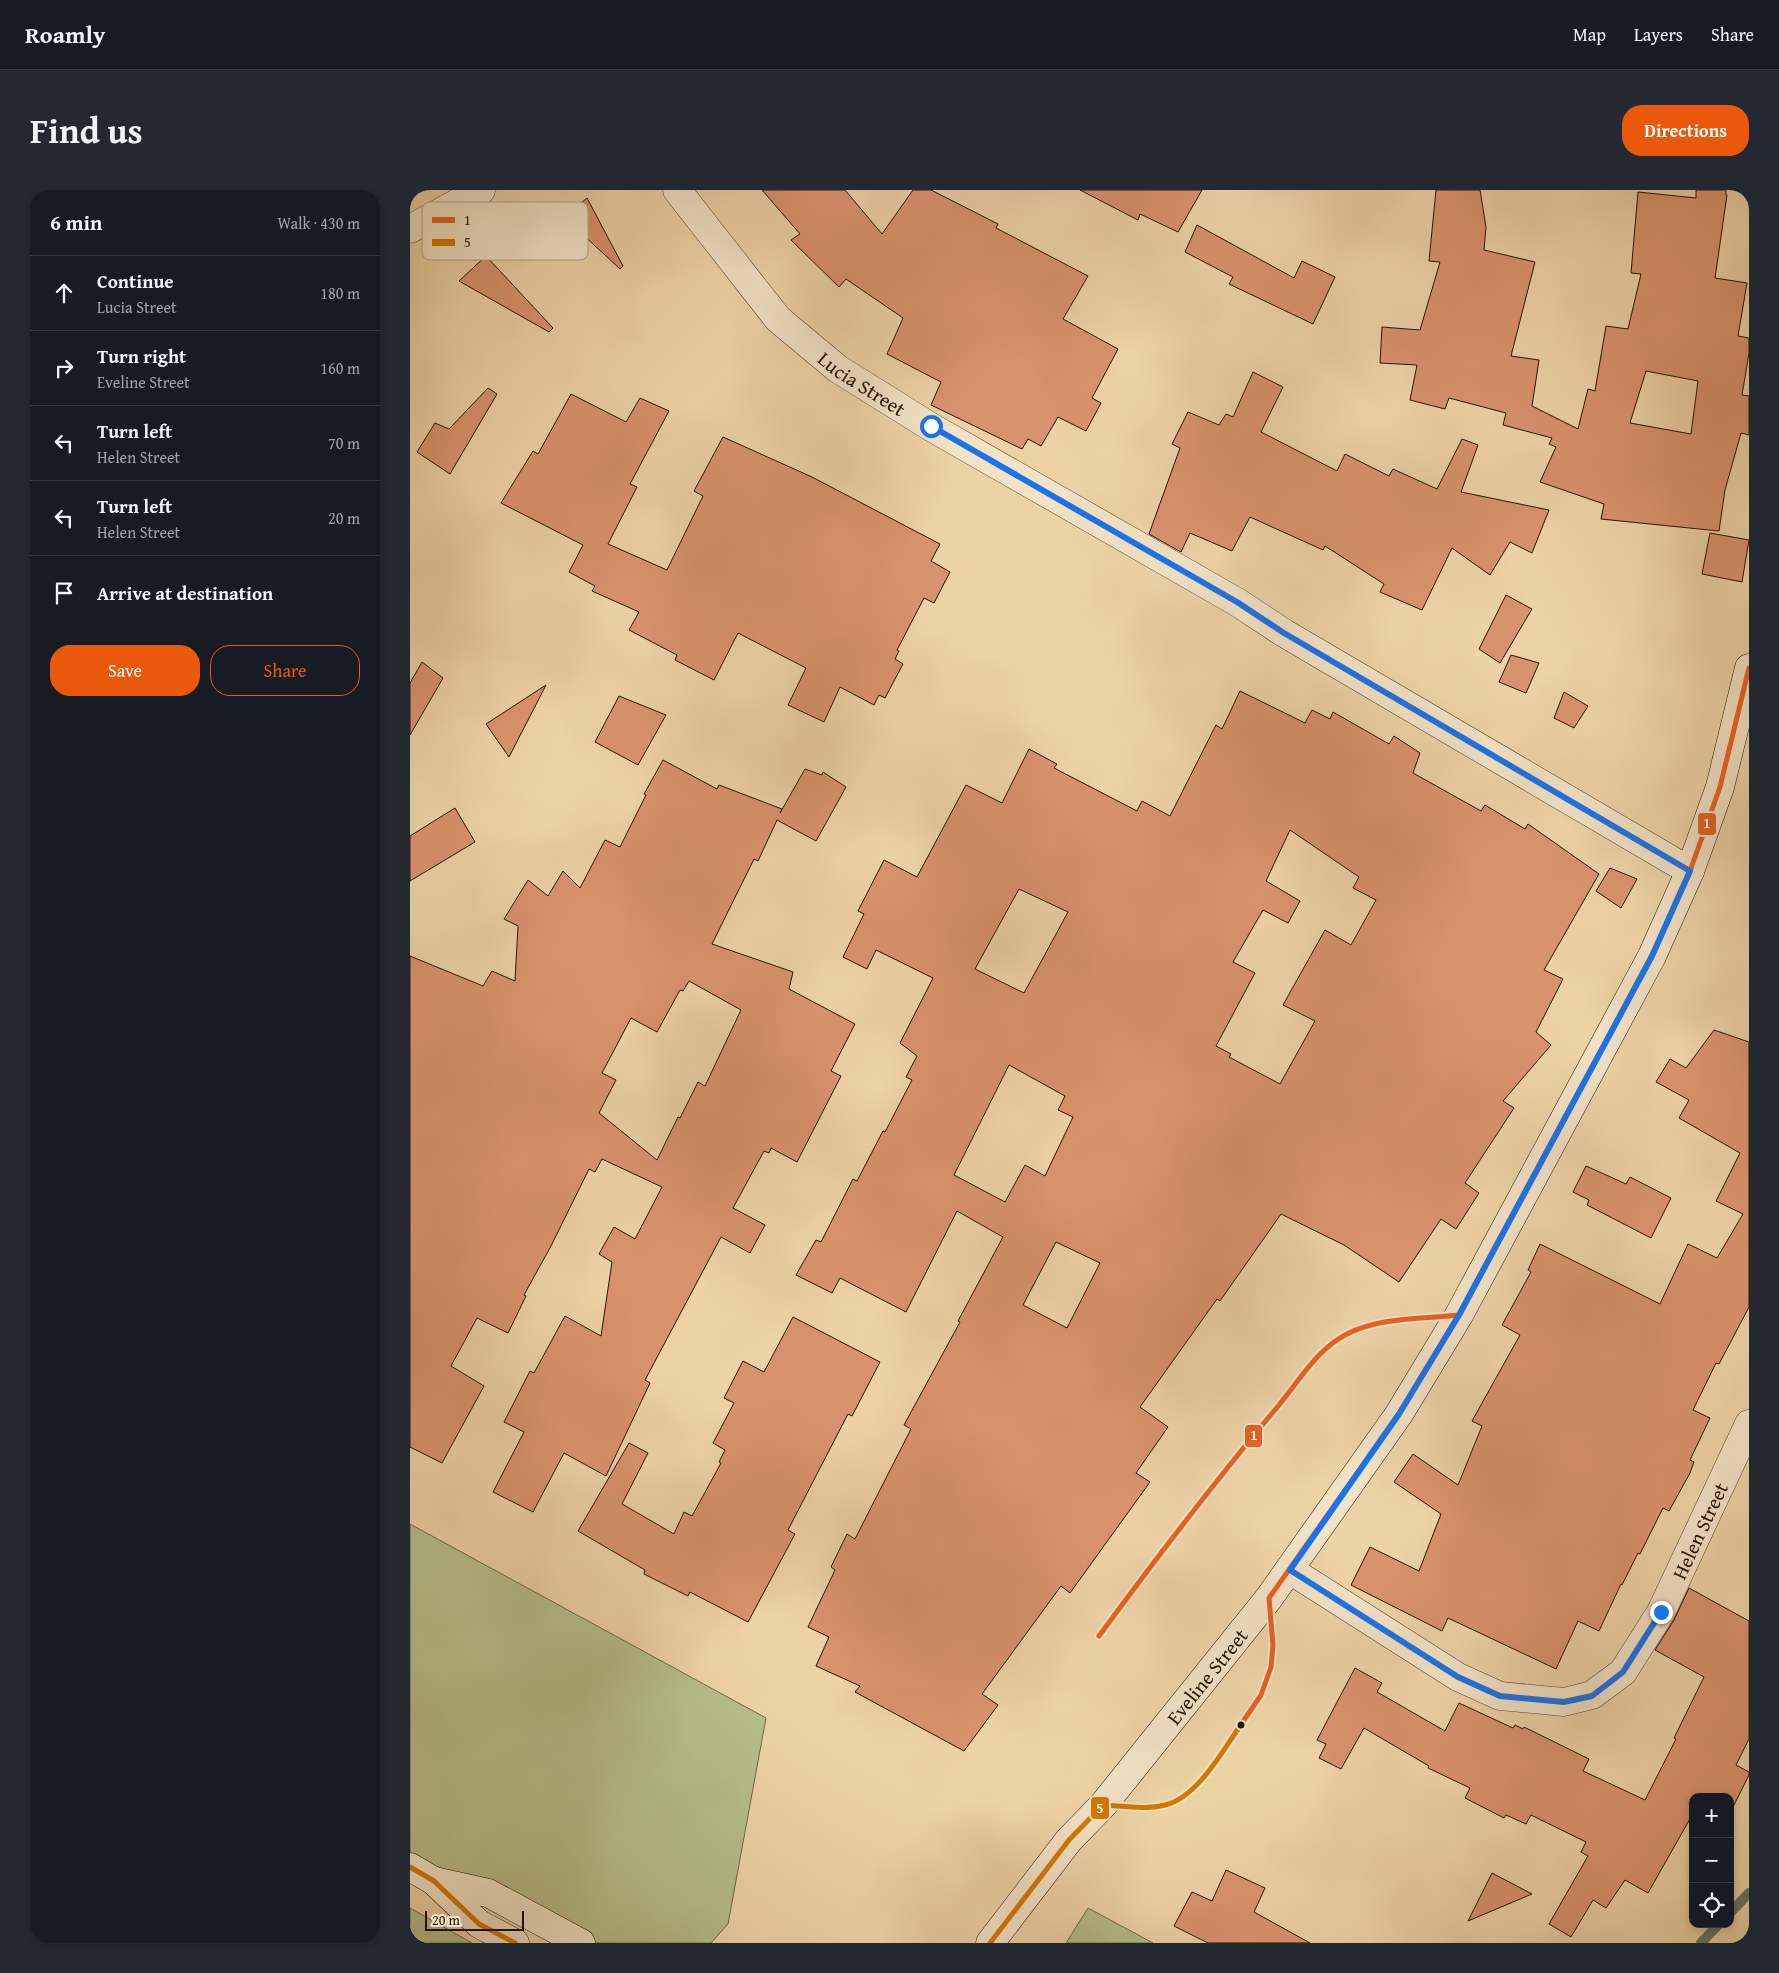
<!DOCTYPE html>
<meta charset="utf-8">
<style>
:root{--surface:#171b24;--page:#242831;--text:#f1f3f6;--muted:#9ea1a6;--line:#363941;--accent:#ea580c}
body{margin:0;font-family:"Gentium Book Plus",serif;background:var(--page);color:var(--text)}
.controls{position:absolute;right:15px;bottom:15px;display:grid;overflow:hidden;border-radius:10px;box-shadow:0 2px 8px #0003}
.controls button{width:45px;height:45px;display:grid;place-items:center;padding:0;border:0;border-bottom:1px solid var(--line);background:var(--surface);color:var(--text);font:25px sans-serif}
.scale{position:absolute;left:15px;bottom:12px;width:99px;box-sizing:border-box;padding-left:5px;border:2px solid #241306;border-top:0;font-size:14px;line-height:18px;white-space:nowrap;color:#241306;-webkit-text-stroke:4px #f3e2c5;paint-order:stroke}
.stop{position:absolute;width:15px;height:15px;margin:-11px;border:4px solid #1a73e8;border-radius:50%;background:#fff}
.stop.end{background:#1a73e8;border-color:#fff;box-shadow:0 1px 5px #0008}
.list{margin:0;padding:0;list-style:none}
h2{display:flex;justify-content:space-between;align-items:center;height:65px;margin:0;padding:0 20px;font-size:21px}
h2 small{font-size:16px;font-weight:400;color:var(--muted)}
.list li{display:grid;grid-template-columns:32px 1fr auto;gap:15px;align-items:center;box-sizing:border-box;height:75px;padding:0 20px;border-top:1px solid var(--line)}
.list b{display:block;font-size:19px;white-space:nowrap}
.list p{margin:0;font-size:16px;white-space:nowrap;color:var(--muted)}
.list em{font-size:16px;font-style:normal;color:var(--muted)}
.actions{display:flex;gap:10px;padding:15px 20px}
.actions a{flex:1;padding:11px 0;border:1px solid var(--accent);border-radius:20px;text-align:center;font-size:18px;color:var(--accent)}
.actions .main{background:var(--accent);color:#fff}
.icon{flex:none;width:28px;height:28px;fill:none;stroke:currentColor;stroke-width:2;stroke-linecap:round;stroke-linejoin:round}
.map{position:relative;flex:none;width:1339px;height:1753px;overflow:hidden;border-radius:20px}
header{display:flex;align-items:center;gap:30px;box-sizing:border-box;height:70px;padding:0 25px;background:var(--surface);border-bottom:1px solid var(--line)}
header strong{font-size:24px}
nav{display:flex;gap:28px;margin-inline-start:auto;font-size:18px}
.intro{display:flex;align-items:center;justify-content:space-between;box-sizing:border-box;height:120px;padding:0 30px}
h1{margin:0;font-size:35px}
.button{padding:12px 22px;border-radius:20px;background:var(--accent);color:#fff;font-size:18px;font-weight:700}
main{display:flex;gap:30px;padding:0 30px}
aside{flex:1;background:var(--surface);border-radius:20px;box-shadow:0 2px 8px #0003}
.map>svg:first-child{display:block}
.green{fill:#b5bd89;stroke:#6c6848}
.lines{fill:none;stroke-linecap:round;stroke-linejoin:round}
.stream{stroke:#6a7568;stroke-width:10}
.building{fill:#d9926e;stroke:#241306;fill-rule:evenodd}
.street-casing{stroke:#56432e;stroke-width:29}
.secondary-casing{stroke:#241306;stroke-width:29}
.street{stroke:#f3e2c5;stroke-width:28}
.secondary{stroke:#f3e2c5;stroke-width:28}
.bus-1-casing{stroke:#f3e2c5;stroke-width:9}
.bus-2-casing{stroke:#f3e2c5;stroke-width:9}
.bus-1{stroke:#e86121;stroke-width:5}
.bus-2{stroke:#d37701;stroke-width:5}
.route{stroke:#1a73e8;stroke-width:6}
.bus-dot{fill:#241306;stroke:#f3e2c5;stroke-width:2}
.labels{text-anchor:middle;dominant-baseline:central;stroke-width:4;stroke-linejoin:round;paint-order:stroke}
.street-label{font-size:20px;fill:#241306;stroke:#f3e2c5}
.key{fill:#f3e2c5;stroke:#b5a48c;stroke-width:1}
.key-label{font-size:14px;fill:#241306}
.line-badge{stroke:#f3e2c5;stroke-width:2}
.badge-label{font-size:14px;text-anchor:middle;font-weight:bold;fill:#fff}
</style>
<header>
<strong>Roamly</strong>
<nav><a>Map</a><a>Layers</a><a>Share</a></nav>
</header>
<div class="intro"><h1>Find us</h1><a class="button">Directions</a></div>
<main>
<aside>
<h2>6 min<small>Walk · 430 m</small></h2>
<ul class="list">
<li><svg class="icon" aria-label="ahead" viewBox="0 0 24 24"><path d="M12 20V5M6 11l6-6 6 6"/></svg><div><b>Continue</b><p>Lucia Street</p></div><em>180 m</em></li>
<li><svg class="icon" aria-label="right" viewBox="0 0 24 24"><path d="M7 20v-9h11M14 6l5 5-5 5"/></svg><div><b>Turn right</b><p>Eveline Street</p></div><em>160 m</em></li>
<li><svg class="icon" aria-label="left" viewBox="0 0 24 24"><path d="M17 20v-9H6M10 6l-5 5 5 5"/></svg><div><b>Turn left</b><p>Helen Street</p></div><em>70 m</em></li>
<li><svg class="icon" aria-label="left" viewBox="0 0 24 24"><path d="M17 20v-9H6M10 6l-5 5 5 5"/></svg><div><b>Turn left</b><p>Helen Street</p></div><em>20 m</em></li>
<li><svg class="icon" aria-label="arrive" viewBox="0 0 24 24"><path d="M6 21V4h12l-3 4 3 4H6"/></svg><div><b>Arrive at destination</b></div></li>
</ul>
<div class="actions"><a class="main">Save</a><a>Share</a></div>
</aside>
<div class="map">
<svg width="1339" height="1753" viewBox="0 0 1339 1753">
<rect width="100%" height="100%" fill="#edd2a6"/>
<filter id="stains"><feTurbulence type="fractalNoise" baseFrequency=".004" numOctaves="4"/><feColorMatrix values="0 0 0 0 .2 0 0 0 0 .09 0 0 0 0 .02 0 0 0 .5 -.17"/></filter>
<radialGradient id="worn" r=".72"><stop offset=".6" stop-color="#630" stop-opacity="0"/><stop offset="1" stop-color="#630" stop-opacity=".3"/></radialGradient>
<path class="green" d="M0 1334 356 1528 318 1734 301 1753H171L0 1677Z
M0 1718 62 1753H0Z
M678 1718 743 1753H656Z"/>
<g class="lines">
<path class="stream" d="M1320 1723 1339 1703
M1291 1753 1309 1734"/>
</g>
<path class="building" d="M352 0H435L472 44 503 0H521L588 34 586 38 678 86 653 129 708 159 682 208 691 213 676 241 648 227 631 256 618 249 612 259 521 215 531 192 477 164 493 128 436 89 429 97 381 50 390 44Z
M670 0H792L768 42 730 24 728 30Z
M1026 0H1070L1076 37 1074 60 1125 72 1101 166 1129 170 1122 216 1168 239 1178 199 1185 201 1196 136 1218 139 1231 84 1221 83 1228 2 1286 8V0H1316V5H1317L1305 88 1337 93 1328 146 1339 148V163L1332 205 1339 206V245L1331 243 1315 300 1309 341 1191 329 1194 314 1130 292 1146 257 1139 254 1142 248 1093 235 1096 223 1039 208 1035 219 1000 210 1007 175 970 173 972 137 1010 140 1030 72 1019 71ZM1236 181 1288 191 1281 244 1220 233Z
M177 8 213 76 210 79 154 27Z
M787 35 884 88 892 71 925 87 903 134 819 94 823 87 775 62Z
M76 66 143 138 139 142 49 91Z
M843 182 873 197 851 242 927 281 935 264 979 286 983 279 1027 299 1052 249 1068 255 1051 302 1139 320 1122 363 1100 352 1080 385 1042 358 1012 420 970 402 974 394 915 356 913 360 840 327 822 361 780 343 771 362 739 344 770 258 762 254 778 222 809 235 816 224 823 227Z
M78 198 87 204 40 284 7 262 25 233 39 239Z
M161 204 216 232 230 208 259 221 220 294 227 297 198 354 257 380 293 306 284 301 313 247 402 287 530 354 521 371 540 382 524 413 514 408 487 460 489 461 485 469 493 474 475 508 469 505 464 515 430 497 414 532 378 515 396 478 328 443 304 490 265 470 267 465 219 440 229 422 182 401 185 396 159 382 173 355 91 313 123 261 128 264Z
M1300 343 1339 350 1332 392 1292 384Z
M1096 405 1122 419 1090 473 1069 459Z
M1101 465 1129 473 1116 503 1089 492Z
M12 472 33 488 0 545V493Z
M136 495 99 567 76 534Z
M830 501 895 533 902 520 920 529 923 522 979 554 984 546 1010 563 1003 583 1071 621 1075 615 1115 639 1118 634 1189 684 1134 780 1153 789 1126 842 1141 855 1093 911 1104 918 1055 993 1069 1003 1046 1039 1031 1029 989 1092 934 1055 871 1024 810 1111 807 1109 730 1217 758 1237 726 1283 740 1292 660 1403 651 1396 572 1504 588 1515 554 1561 445 1502 450 1496 406 1476 419 1447 398 1437 425 1380 421 1377 437 1344 445 1349 501 1239 494 1235 550 1132 548 1131 593 1047 547 1021 496 1122 430 1088 422 1103 386 1085 406 1050 411 1052 443 989 447 991 473 941 475 942 502 890 496 887 507 866 490 853 523 788 466 760 457 779 433 767 454 724 448 721 474 670 507 687 556 595 592 613 619 559 647 574 644 578 727 621 732 611 760 626 806 535 812 539ZM880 640 949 687 943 698 966 710 941 755 915 740 873 815 905 831 870 894 819 867 821 864 806 856 845 783 823 772 853 720 878 733 890 711 856 691ZM609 699 658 722 614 803 565 779ZM599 875 655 906 648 920 663 927 635 986 615 975 595 1012 544 985ZM646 1052 690 1073 657 1138 613 1115Z
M1154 502 1178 516 1164 538 1144 528Z
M209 506 256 525 228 575 185 552Z
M253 570 307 599 309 595 372 619 370 623 395 579 412 585 413 582 436 597 406 651 367 630 348 671 344 669 302 754 383 782 379 799 445 834 421 881 431 886 387 972 361 958 359 963 354 961 323 1018 355 1035 340 1063 311 1047 235 1190 240 1193 196 1286 154 1263 123 1322 83 1302 114 1242 94 1232 120 1181 124 1183 155 1126 191 1146 202 1072 189 1064 204 1037 225 1049 252 997 192 969 185 982 179 979 141 1056 114 1105 116 1106 98 1143 67 1128 41 1176 74 1196 32 1273 0 1257V766L73 796 82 781 105 791 108 736 94 729 118 690 138 706 153 681 170 698 195 650 210 657 236 605 234 604ZM279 791 331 820 295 896 288 892 270 928 268 927 247 970 189 923 206 890 192 883 221 828 247 842 270 800 273 801Z
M45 618 65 652 0 691V646Z
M1200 678 1227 689 1211 718 1186 701Z
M1304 840 1339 852V1117L1309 1174 1306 1173 1283 1220 1300 1228 1280 1270 1284 1272 1280 1283 1259 1321 1253 1318 1230 1364 1228 1363 1212 1395 1211 1394 1189 1441 1168 1431 1146 1479 1038 1428 1032 1441 941 1395 960 1357 1009 1381 1031 1324 984 1292 1003 1264 1048 1295 1072 1236 1062 1231 1110 1145 1092 1135 1121 1082 1118 1080 1130 1054 1250 1114 1278 1054 1307 1068 1333 1024 1306 1011 1330 963 1269 928 1279 910 1246 892 1260 869 1276 878Z
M1176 976 1216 994 1220 987 1261 1008 1241 1048 1177 1015 1179 1010 1163 1002Z
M383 1127 470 1172 442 1226 438 1224 378 1340 385 1344 338 1432 280 1402 278 1406 234 1384 235 1380 168 1341 219 1253 238 1263 212 1314 264 1344 274 1322 282 1326 311 1273 309 1272 315 1260 303 1253 324 1213 314 1208 333 1171 354 1182Z
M1279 1398 1339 1431V1549L1326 1575 1339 1582V1585L1320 1623V1607H1283V1627H1281L1238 1703 1215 1690 1196 1718 1183 1710 1161 1747 1139 1734 1178 1666 1171 1662 1176 1652 1121 1625 1116 1634 1096 1625 1094 1628 1055 1608 1060 1598 1018 1578 1019 1576 954 1538 931 1579 909 1568 916 1554 907 1550 945 1478 972 1493 967 1502 1035 1541 1049 1513 1103 1538 1105 1535 1113 1539 1114 1537 1179 1569 1173 1581 1235 1610 1266 1549 1264 1548 1294 1487 1245 1460 1264 1430Z
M816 1680 855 1698 844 1722 900 1753H798L764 1736 782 1702 802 1711Z
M1082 1683 1122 1704 1058 1731Z"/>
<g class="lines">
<defs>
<g id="street">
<path id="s1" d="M267 0 368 129 428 179 521 237 827 412 874 443 1280 681"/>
<path d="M0 39 71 0"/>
<path id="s2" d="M880 1380 1048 1487 1090 1506 1154 1512 1182 1505 1213 1482 1251 1422 1339 1234"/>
</g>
<g id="secondary">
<path d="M0 1677 24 1691 69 1734 105 1753"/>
<path d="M24 1691 78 1703 171 1753"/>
<path id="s3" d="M580 1753 659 1650 693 1615 859 1408 989 1224 1049 1125 1242 766 1280 681 1310 597 1339 478"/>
</g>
</defs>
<use href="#street" class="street-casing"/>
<use href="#secondary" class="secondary-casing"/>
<use href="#street" class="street"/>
<use href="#secondary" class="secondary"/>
<defs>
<path id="bus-1" d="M689 1446C747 1367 806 1290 869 1215 889 1191 908 1158 937 1144 970 1127 1013 1129 1049 1125
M828 1539 851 1505 861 1477 863 1455 859 1408 989 1224 1049 1125 1242 766 1280 681 1310 597 1339 478"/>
<path id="bus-2" d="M0 1677 24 1691 69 1734 105 1753
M580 1753 659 1650 693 1615C713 1616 735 1620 755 1615 786 1608 811 1564 828 1539"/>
</defs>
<use href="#bus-1" class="bus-1-casing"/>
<use href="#bus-2" class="bus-2-casing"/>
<use href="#bus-1" class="bus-1"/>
<use href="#bus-2" class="bus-2"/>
</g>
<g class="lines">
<path class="route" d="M521 236 827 412 874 443 1280 681 1242 766 1049 1125 989 1224 880 1380 1048 1487 1090 1506 1154 1512 1182 1506 1213 1482 1251 1422"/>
</g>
<circle class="bus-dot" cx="831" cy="1535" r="4.5"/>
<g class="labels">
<g class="street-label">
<text stroke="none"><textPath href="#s1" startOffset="270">Lucia Street</textPath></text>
<text stroke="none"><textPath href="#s2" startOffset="538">Helen Street</textPath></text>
<text stroke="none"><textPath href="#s3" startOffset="344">Eveline Street</textPath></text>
</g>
</g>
<rect x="12" y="12" width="166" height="58" rx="8" class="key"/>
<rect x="22" y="27" width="23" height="6" fill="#e86121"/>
<rect x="22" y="49" width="23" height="7" fill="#d37701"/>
<g class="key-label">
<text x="54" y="35">1</text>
<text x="54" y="57">5</text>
</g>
<g class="line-badge">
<rect x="1287" y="622" width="20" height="24" rx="5" fill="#e86121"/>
<rect x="834" y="1234" width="19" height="24" rx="5" fill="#e86121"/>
<rect x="680" y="1606" width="20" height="24" rx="5" fill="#d37701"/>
</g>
<g class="badge-label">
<text x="1297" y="638">1</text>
<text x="844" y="1250">1</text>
<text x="690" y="1623">5</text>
</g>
<rect width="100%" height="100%" filter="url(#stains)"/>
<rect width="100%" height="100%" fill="url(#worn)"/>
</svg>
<div class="controls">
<button>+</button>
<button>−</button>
<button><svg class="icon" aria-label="locate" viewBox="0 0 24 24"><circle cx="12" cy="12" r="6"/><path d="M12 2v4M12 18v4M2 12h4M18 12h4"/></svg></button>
</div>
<div class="scale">20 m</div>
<div class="stop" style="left:521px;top:236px"></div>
<div class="stop end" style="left:1251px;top:1422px"></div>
</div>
</main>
